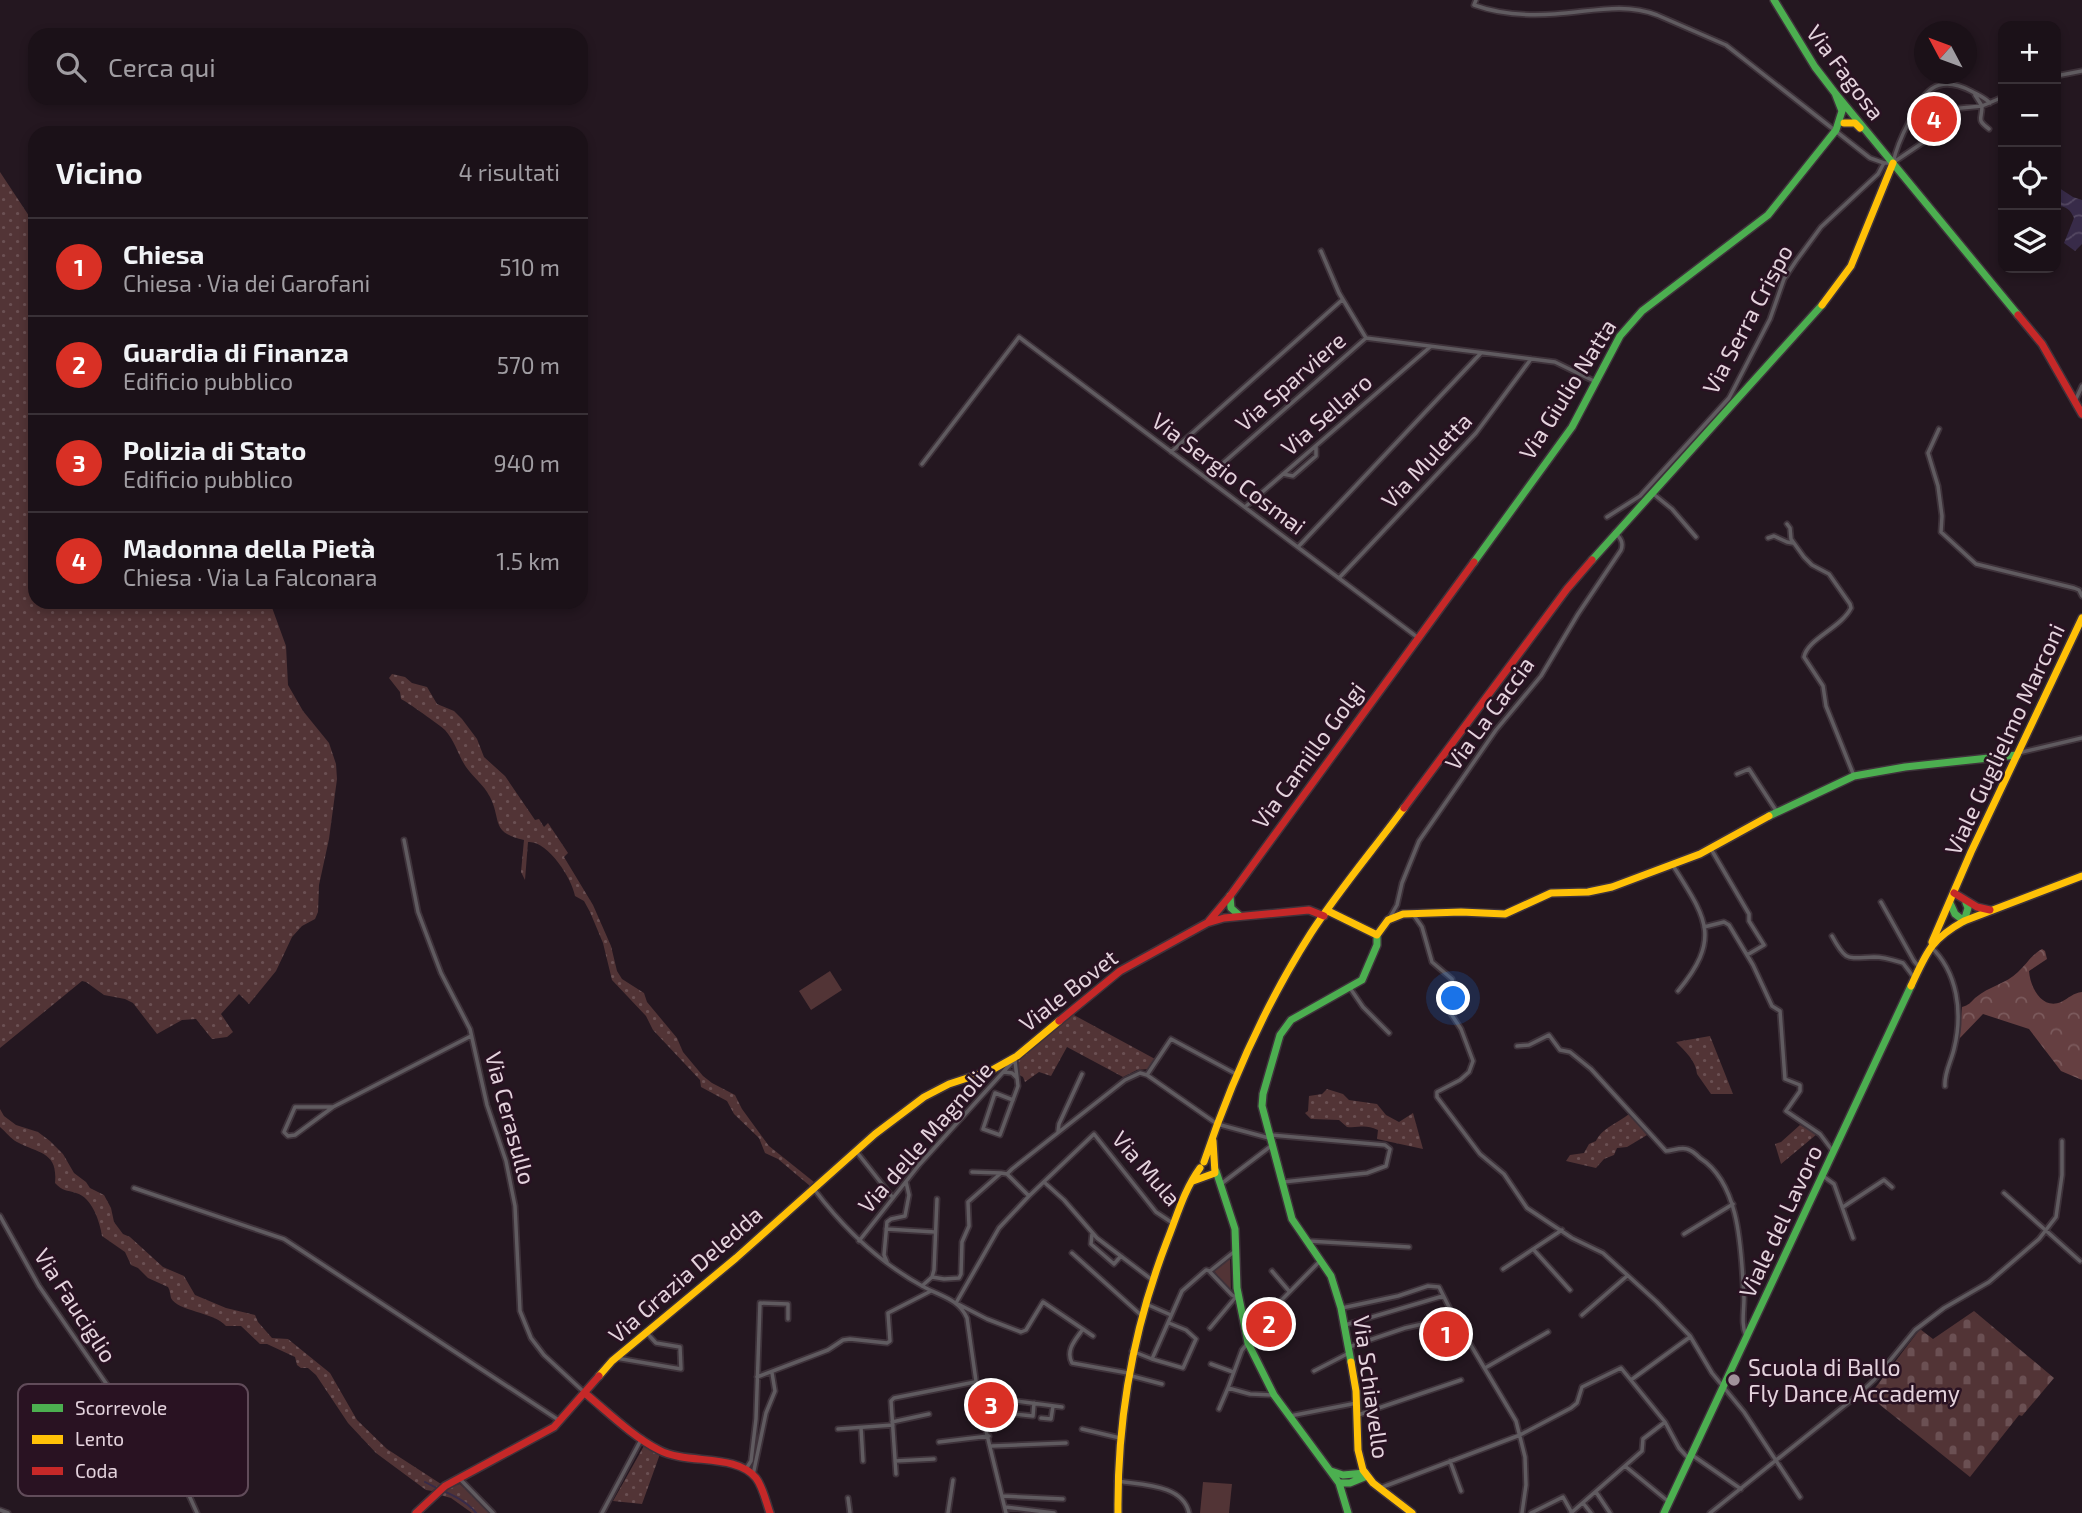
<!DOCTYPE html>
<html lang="it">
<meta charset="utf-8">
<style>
:root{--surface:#1b1118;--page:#241a21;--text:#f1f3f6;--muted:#a09da2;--line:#393137;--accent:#d93025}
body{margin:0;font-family:"Exo 2",sans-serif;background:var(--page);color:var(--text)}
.controls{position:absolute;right:21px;top:21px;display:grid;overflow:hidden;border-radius:14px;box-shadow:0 4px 10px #0003}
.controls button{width:63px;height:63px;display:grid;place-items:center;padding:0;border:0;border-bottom:2px solid var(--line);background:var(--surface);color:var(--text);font:35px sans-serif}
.compass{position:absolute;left:1914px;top:21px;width:63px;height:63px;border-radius:50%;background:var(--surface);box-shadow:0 4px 10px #0003;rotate:311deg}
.you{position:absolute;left:1454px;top:999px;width:24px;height:24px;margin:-18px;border:5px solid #fff;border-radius:50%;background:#1a73e8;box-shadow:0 0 0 10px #1a73e833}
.badge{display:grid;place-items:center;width:46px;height:46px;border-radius:50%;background:var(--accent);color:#fff;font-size:23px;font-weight:700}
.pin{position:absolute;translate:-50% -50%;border:4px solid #fff;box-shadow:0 2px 7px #0006}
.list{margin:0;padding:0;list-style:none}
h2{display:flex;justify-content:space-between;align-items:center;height:91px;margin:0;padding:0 28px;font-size:30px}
h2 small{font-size:23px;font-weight:400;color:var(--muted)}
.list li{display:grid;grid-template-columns:46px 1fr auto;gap:21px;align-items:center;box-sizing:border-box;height:98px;padding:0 28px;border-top:2px solid var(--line)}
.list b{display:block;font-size:26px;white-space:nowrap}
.list p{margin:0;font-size:23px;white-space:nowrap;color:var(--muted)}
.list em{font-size:23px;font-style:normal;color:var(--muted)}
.icon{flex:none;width:38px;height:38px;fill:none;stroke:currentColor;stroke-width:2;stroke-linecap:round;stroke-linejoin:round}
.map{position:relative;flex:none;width:2082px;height:1513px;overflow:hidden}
.search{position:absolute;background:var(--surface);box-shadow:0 4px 10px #0003;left:28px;top:28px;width:560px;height:77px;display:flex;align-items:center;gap:18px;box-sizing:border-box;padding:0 24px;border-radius:21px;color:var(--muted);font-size:26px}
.panel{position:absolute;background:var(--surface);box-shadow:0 4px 10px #0003;left:28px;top:126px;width:560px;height:483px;border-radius:21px}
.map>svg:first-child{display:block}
.grass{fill:url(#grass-dots)}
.forest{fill:url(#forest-crowns)}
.cemetery{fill:url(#cemetery-stones)}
.park{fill:#523436}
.water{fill:url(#water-waves)}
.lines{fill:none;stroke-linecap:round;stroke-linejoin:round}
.stream{stroke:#382b49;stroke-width:2}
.street-casing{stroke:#3e323a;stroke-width:7}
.fast-casing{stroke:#3e323a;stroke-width:10}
.slow-casing{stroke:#3e323a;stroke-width:10}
.jam-casing{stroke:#3e323a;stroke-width:10}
.street{stroke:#605b60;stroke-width:3.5}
.fast{stroke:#4caf50;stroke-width:7}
.slow{stroke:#ffc107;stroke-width:7}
.jam{stroke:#c62828;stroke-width:7}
.poi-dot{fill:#a1919b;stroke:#291222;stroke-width:2.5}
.labels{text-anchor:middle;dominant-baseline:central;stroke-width:5;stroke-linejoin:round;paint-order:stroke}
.street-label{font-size:23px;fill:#e4d3dd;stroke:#291222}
.poi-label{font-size:23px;fill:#e4d3dd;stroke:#291222;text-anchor:start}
.key{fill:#291222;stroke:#614c5a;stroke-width:2}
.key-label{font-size:19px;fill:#e4d3dd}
</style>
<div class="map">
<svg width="2082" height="1513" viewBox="0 0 2082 1513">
<defs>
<pattern id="grass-dots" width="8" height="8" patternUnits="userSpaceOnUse" patternTransform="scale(1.75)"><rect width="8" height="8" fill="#523436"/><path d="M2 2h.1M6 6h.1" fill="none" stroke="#6b5053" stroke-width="1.8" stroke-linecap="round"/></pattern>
<pattern id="forest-crowns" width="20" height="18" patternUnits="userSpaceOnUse" patternTransform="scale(1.75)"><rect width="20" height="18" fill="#653f41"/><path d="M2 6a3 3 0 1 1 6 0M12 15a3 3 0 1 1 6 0" fill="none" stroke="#7b5a5c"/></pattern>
<pattern id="cemetery-stones" width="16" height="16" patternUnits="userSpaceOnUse" patternTransform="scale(1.75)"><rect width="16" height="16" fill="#523436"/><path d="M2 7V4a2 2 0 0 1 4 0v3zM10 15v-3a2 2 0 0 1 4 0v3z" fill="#6b5053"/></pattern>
<pattern id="water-waves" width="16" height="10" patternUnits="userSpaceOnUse" patternTransform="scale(1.75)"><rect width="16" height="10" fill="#382b49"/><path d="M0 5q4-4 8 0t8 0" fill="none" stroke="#554963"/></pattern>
</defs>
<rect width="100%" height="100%" fill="#241720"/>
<path class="grass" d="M0 172 35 225V602H270L286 646 288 685 303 711 329 743 336 764 337 779 329 839 319 885 318 912 315 919 302 926 292 937 276 971 249 1004 239 994 221 1014 233 1032 227 1037 212 1039 196 1019 182 1020 157 1034 133 1003 125 999 104 995 86 982 82 981 0 1048Z
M392 674 405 677 412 683 427 687 437 704 454 711 462 719 477 739 484 757 505 776 535 820 539 819 544 827 548 823 568 853 564 857 593 905 611 946 617 971 622 979 644 993 647 1002 677 1038 683 1052 703 1076 712 1083 735 1095 742 1109 769 1146 814 1182 810 1186 778 1159 765 1153 759 1138 734 1114 727 1101 701 1087 700 1080 653 1030 646 1016 612 980 603 943 590 912 584 901 575 896C572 878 547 840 528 842L525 880 521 872 524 840C490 832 502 821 490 797 484 785 474 778 466 767 458 755 455 741 445 730 441 726 406 701 401 699L400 692 389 678Z
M1072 1014 1155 1059 1148 1069 1137 1070 1123 1077 1067 1047 1051 1076 1039 1072 1025 1082 1023 1077 1019 1075 1018 1060Z
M1710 1036 1733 1094H1711L1697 1074C1696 1061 1685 1051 1676 1042Z
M1327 1089 1343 1094 1349 1100 1377 1104 1386 1115 1399 1122 1413 1113 1423 1149 1377 1139 1378 1130C1365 1124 1360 1128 1347 1127L1339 1120 1311 1119 1305 1113 1308 1111 1309 1096 1322 1094Z
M0 1109 4 1116 16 1125 38 1132 50 1141 63 1154 74 1173 86 1182 90 1188 104 1195 111 1208 114 1222 123 1234 130 1237 163 1267 184 1276 195 1295 226 1308 255 1315 258 1322 272 1338 288 1339 330 1373 357 1420 387 1449 441 1484 432 1491 426 1490 376 1453 348 1423 316 1375 308 1368H301L297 1365 295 1357 267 1344H260L241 1326H226C214 1312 177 1311 171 1298 170 1294 170 1290 168 1287L148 1278 138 1268 131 1265 125 1252 102 1236C100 1222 92 1197 76 1193 67 1190 62 1191 55 1183 58 1152 40 1154 17 1142 11 1139 6 1132 0 1127Z
M1629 1114 1647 1135 1627 1147 1617 1148 1614 1155 1604 1159 1596 1168 1566 1161 1570 1155 1584 1153 1589 1144 1596 1141C1601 1129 1619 1122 1629 1114Z
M1800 1125 1817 1134 1781 1164 1775 1144 1781 1142Z
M645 1444 660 1454 642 1504 613 1501Z
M460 1484 491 1513H472L451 1498 440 1495 454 1485Z"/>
<path class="forest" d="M2042 949 2045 951 2047 959 2029 971C2030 987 2042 1010 2061 1002 2069 998 2073 993 2082 992V1080L2061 1071 2029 1029 1983 1014 1959 1039 1962 1007C1969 1005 1970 1003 1975 998 1989 986 2006 984 2018 972 2027 964 2031 955 2042 949Z"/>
<path class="cemetery" d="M1974 1311 2054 1378 2022 1416 2019 1415 1970 1477 1869 1396 1920 1329 1933 1339Z"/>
<path class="park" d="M830 971 842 990 811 1010 799 991Z
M1230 1255 1231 1292 1214 1271Z
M1203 1482 1232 1484 1229 1513H1200Z"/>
<path class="water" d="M2056 186 2073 197 2082 200V244L2075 251 2064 243 2074 218C2070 209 2066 206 2056 206Z"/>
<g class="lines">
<path class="stream" d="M425 1482C443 1492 463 1497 476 1513"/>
<defs>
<path id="street" d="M1476 0 1474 5C1499 14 1528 16 1555 14 1590 12 1623 2 1657 15L1726 45 1870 158 1884 163H1893
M2056 76 2082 71
M1975 95 1982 106C1982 120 1976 119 1989 129
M1894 162 1937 133 1943 119 1951 109 1982 106 2003 97
M1893 163C1896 149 1902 135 1909 122 1923 92 1936 73 1971 91 1978 95 1984 97 1990 103
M1321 251 1339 293 1366 338 1555 362 1596 382
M2075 401 2082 386
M1939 429 1928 453 1938 486 1942 516 1941 532 1976 564 2074 588 2079 590 2082 596
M1171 452 1342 300
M922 464 1019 337 1417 637
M1283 474 1293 476 1316 456V446
M1206 478 1366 338
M1651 492 1672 509 1696 537
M1245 507 1430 347
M1607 517 1640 496 1729 398 1770 319 1784 279 1796 261 1821 227 1878 174 1884 163
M1787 524 1790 528 1791 539 1804 557 1812 565 1829 574 1850 604 1851 608C1841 628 1807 639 1804 657L1823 686 1826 706 1854 776
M1768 538 1774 536 1787 542 1793 543
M1298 547 1481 353
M1339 578 1476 433 1531 359
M2018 753 2082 738
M1737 774 1749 769 1777 812
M404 840 418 912 441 973 470 1029 487 1105 506 1161 515 1206 520 1311 531 1338 544 1355 584 1392
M1711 849 1749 914V921L1764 945 1747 955
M1672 864C1705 917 1723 937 1678 991
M1881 902 1914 961 1920 968
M1413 914 1422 927 1432 962 1452 979C1454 988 1443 991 1442 1000L1461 1029 1473 1061 1469 1072 1460 1080 1437 1092V1097L1480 1154 1504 1174 1527 1208 1572 1238 1603 1253 1657 1302 1690 1336 1712 1373 1744 1412 1800 1497
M1389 919 1397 905 1402 883 1419 841 1496 730 1541 676 1578 614 1621 550C1624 542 1620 538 1615 532
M1704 927 1724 922 1729 925 1753 965 1772 1006 1780 1011 1785 1079 1800 1085V1091L1786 1111 1820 1134 1832 1150
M1832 936C1846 962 1847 958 1874 957 1884 957 1893 960 1903 963L1915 979
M1930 946C1958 972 1963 1013 1954 1049 1951 1062 1944 1073 1945 1086
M1350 988 1363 1007 1389 1033
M1517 1046 1529 1045 1549 1035 1560 1050 1570 1052 1591 1069 1666 1151C1672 1151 1680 1147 1687 1149 1691 1150 1697 1155 1700 1158 1742 1185 1741 1255 1744 1298 1744 1311 1741 1324 1746 1336
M1004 1072 1012 1073 1017 1078
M1147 1075 1171 1039 1236 1074
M1013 1100 995 1093 983 1129 1000 1135 1018 1086 1015 1061
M333 1107H295L284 1132 288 1136 295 1135 333 1107 471 1036
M1058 1132 1059 1124 1082 1074
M1271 1135 1385 1145 1390 1149 1386 1166 1367 1173 1283 1182
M856 1151 893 1198
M972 1172 1001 1173
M1823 1176 1834 1184 1853 1238
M1044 1182 1064 1200 1097 1238 1151 1279
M1221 1184 1271 1146
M134 1188 284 1239 560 1421
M814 1189C844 1229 880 1263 924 1287 940 1296 959 1299 967 1318L979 1402 1006 1513
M2004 1193 2080 1261
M1029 1196 1007 1174 1012 1169 1125 1080 1140 1073 1147 1075 1217 1124 1269 1138
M1843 1207 1884 1180 1892 1187
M0 1216 39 1286 132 1421 169 1458 179 1473 197 1513
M886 1229 935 1232
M1092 1234 1091 1244 1114 1264 1121 1256
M1684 1234 1733 1204
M859 1241 919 1165 1015 1059
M1308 1241 1409 1247
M1533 1249 1570 1290
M1072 1253 1141 1315
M887 1262 884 1255 887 1222 891 1219 905 1216 909 1195 906 1182
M1503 1269 1562 1230
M1272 1271 1289 1291
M1210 1272 1232 1295 1239 1299
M932 1277 944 1279 959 1278 961 1274 962 1242 969 1226 968 1202 1001 1173 1007 1174
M922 1286 932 1277 934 1270 937 1199
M1146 1304 1171 1315
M1342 1308 1398 1296 1428 1286 1439 1287 1454 1317 1516 1421 1525 1457 1526 1485 1522 1513
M1582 1315 1627 1276
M1345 1325 1443 1296
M1210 1328 1235 1298
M1083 1329C1076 1339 1065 1350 1072 1363L1128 1373
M1247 1335 1320 1261
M1093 1336 1043 1302 1026 1330 1021 1332 987 1319 956 1303 999 1228 1029 1196 1094 1134 1156 1212 1174 1224
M1349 1347 1405 1328 1454 1317
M1132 1351 1152 1359 1182 1291 1206 1270 1210 1271 1235 1251
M616 1358 681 1369 680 1347 656 1343 646 1332
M1152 1359 1183 1368 1196 1339 1186 1330 1169 1323
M1211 1364 1233 1372
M1485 1368 1548 1332
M1314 1371 1349 1353
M1128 1375 1162 1384
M757 1377 828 1350 843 1340 850 1339 887 1343 890 1341 888 1313 931 1291
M1631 1380 1690 1337
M1228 1388 1242 1350 1248 1343
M978 1396 1062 1407
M1219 1409 1228 1388 1250 1394 1273 1395
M982 1411 1033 1416 1034 1403
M999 1413 1001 1399
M1358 1415 1461 1380
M1290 1416 1357 1403
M1041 1418 1051 1419 1053 1406
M892 1422 929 1414
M861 1428 863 1461
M838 1429 893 1425
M1082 1429 1120 1438
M939 1442 989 1436
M992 1446 1066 1443
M1692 1455 1741 1489
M895 1461 934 1459
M1450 1461 1461 1491
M1625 1466 1669 1502
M746 1469 751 1461 756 1419 760 1303 788 1304V1319
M896 1474 891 1401 894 1398 975 1382
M753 1475 766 1413 775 1391 772 1373
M459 1478 493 1513
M1117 1481C1141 1485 1183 1484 1189 1513
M1380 1488 1520 1435 1571 1408 1577 1403 1582 1387 1621 1368 1665 1422 1679 1448 1689 1459
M1596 1492 1610 1513
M1003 1496 1063 1499
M848 1498 850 1513
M1583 1503 1591 1513
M1005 1507 1054 1513
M0 1510 8 1513
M602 1513 642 1438
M948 1513 953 1480
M1531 1513 1563 1497 1572 1513
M1571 1513 1642 1451 1643 1439 1665 1422
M1710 1513 1859 1394 1874 1380 1915 1330 1944 1308 1989 1282 2039 1239 2056 1217 2062 1175V1141"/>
<path id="fast" d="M1774 0 1815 67 1835 93 2018 315
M1592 560 1822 305
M1474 562 1572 427 1620 336 1642 311 1768 215 1836 130 1842 111 1835 93
M1769 816 1854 776 1905 767 2017 755
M1230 896 1231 908 1240 916
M1950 903 1955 914 1964 921 1968 908 1966 903
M1216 1171 1235 1229 1237 1288 1248 1343 1274 1395 1339 1483 1348 1513
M1351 1362 1341 1308 1331 1276 1292 1219 1262 1106 1263 1094 1280 1035 1291 1020 1362 980 1377 945V935
M1331 1471 1343 1475 1365 1473
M1339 1483H1350L1367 1476
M1664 1513 1911 986"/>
<path id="slow" d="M1844 123H1855L1860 128
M1822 305 1851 266 1893 163
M1328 911 1377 935 1388 920 1403 914 1461 912 1505 914 1551 893 1588 892 1612 887 1700 854 1769 816
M1932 942 1971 852 2082 618
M1911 986C1927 952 1930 940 1964 921L2082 876
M1204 1162C1231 1082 1265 1005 1311 933 1339 890 1373 850 1404 808
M1193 1181 1215 1173 1213 1141
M1351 1362 1356 1391 1358 1450 1363 1470 1373 1483 1412 1513
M599 1376 612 1361 736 1258 875 1134 924 1097 949 1084 992 1070 1017 1056 1059 1021
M1118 1513C1117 1418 1133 1329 1167 1241 1177 1216 1184 1190 1200 1168"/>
<path id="jam" d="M2018 315 2042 344 2082 414
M1404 808 1567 589 1592 560
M1954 893 1977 907 1990 910
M1209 921 1230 896 1474 562
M1059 1021 1120 971 1207 923 1224 918 1309 910 1324 916
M586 1394C609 1413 632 1436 659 1450 687 1465 736 1453 756 1478 763 1487 766 1502 770 1513
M416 1513 445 1486 554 1427 599 1376"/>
</defs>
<use href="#street" class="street-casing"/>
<use href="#fast" class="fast-casing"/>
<use href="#slow" class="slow-casing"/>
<use href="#jam" class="jam-casing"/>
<use href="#street" class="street"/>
<use href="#fast" class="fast"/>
<use href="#slow" class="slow"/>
<use href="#jam" class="jam"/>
</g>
<circle class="poi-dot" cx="1734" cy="1380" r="7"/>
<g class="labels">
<g class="street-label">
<text transform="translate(1846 72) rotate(53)">Via Fagosa</text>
<text transform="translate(1747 319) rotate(-62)">Via Serra Crispo</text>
<text transform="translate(1290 381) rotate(-41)">Via Sparviere</text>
<text transform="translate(1567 389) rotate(-58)">Via Giulio Natta</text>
<text transform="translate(1326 414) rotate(-41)">Via Sellaro</text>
<text transform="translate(1426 460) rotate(-47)">Via Muletta</text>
<text transform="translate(1229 473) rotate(37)">Via Sergio Cosmai</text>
<text transform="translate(1489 713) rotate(-54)">Via La Caccia</text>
<text transform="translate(2004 739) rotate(-65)">Viale Guglielmo Marconi</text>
<text transform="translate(1308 755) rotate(-54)">Via Camillo Golgi</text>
<text transform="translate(1068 990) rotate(-38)">Viale Bovet</text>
<text transform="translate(511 1118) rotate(75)">Via Cerasullo</text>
<text transform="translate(925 1137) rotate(-49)">Via delle Magnolie</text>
<text transform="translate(1147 1168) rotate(49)">Via Mula</text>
<text transform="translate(1780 1221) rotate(-65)">Viale del Lavoro</text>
<text transform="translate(685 1274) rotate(-41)">Via Grazia Deledda</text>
<text transform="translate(76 1305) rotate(57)">Via Fauciglio</text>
<text transform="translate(1372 1387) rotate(82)">Via Schiavello</text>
</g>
<g class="poi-label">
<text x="1748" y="1367">Scuola di Ballo<tspan x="1748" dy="26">Fly Dance Accademy</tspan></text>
</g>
</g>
<rect x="18" y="1384" width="230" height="112" rx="10" class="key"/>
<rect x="32" y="1404" width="31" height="8" fill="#4caf50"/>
<rect x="32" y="1435" width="31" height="9" fill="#ffc107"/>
<rect x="32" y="1467" width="31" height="8" fill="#c62828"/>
<g class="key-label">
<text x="75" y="1415">Scorrevole</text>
<text x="75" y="1446">Lento</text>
<text x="75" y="1478">Coda</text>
</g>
</svg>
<div class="controls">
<button>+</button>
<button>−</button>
<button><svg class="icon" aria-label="locate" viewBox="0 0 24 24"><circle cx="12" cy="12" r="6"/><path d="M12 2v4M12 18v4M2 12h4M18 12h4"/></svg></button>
<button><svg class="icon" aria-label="layers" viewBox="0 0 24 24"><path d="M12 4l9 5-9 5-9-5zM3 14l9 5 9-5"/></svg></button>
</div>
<svg class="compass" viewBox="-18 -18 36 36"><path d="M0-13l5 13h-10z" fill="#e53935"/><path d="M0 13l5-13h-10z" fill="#a09da2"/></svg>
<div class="you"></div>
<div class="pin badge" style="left:1446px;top:1334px">1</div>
<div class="pin badge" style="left:1269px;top:1324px">2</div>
<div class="pin badge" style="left:991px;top:1405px">3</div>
<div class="pin badge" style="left:1934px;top:119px">4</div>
<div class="search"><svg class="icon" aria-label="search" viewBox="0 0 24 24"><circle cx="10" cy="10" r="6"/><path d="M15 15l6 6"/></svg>Cerca qui</div>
<section class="panel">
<h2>Vicino<small>4 risultati</small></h2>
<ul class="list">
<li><span class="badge">1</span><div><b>Chiesa</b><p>Chiesa · Via dei Garofani</p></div><em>510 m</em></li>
<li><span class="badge">2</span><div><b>Guardia di Finanza</b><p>Edificio pubblico</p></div><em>570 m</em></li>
<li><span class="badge">3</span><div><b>Polizia di Stato</b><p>Edificio pubblico</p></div><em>940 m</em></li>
<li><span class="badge">4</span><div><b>Madonna della Pietà</b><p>Chiesa · Via La Falconara</p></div><em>1.5 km</em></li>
</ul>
</section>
</div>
